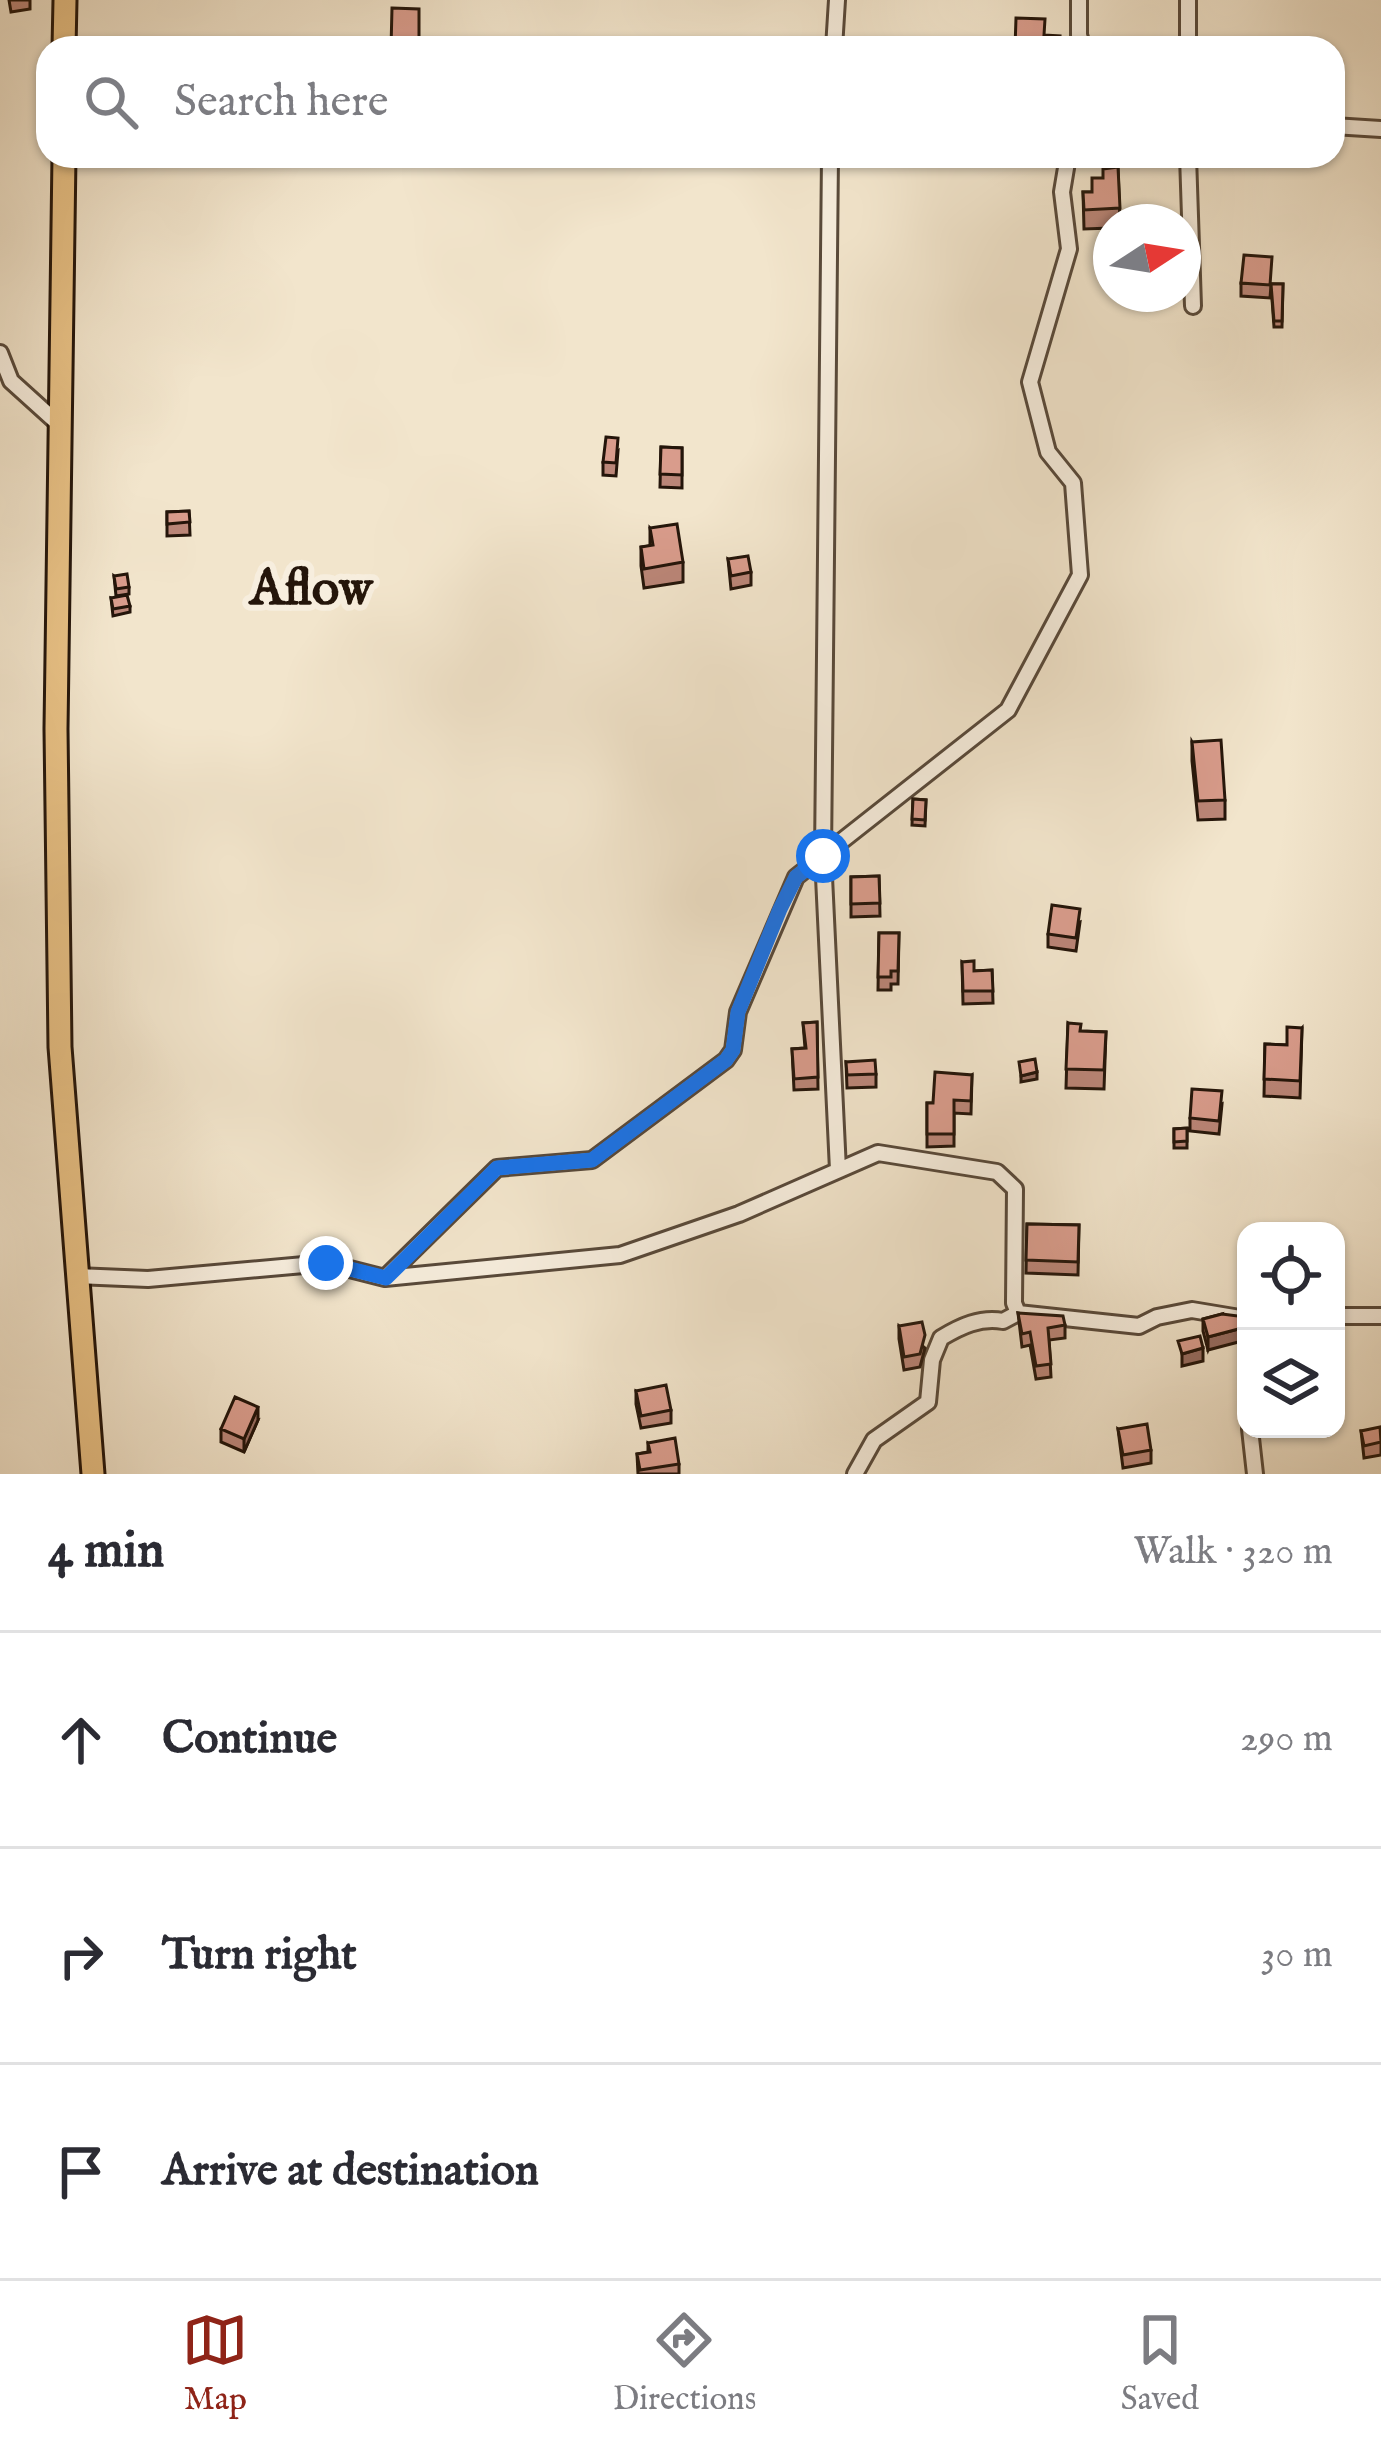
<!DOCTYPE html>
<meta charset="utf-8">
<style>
:root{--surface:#fff;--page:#f7f7f7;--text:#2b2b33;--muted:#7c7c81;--line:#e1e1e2;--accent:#8f2418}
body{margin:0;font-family:"IM FELL English",serif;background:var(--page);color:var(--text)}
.controls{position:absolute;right:36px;bottom:36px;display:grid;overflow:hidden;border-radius:24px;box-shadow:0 3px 9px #0004}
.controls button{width:108px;height:108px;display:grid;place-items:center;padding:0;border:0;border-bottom:3px solid var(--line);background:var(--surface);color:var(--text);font:60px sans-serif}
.compass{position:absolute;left:1093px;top:204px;width:108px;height:108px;border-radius:50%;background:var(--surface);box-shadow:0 3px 9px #0004;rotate:78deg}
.stop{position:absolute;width:36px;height:36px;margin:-27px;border:9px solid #1a73e8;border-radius:50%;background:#fff}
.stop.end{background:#1a73e8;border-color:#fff;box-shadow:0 3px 12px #0008}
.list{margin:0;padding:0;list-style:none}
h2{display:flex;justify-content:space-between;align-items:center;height:156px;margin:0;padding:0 48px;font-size:51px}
h2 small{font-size:39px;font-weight:400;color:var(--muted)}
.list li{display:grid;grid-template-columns:78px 1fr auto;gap:36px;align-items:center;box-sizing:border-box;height:216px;padding:0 48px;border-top:3px solid var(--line)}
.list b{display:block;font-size:45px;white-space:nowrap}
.list em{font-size:39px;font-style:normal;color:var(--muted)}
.icon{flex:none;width:66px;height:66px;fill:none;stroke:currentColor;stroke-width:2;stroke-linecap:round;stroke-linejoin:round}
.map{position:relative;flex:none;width:1381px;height:1474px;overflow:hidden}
.search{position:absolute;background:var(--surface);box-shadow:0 3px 9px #0004;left:36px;right:36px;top:36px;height:132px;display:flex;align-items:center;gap:30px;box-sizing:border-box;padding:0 42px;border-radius:36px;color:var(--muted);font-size:45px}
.sheet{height:804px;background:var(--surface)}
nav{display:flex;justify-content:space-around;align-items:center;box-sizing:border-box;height:168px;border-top:3px solid var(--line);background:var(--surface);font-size:33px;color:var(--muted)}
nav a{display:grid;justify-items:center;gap:6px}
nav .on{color:var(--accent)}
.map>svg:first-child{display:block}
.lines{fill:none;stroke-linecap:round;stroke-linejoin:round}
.minor-casing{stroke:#58493a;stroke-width:20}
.trunk-casing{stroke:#24150a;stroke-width:27}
.minor{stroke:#f7eede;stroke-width:14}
.trunk{stroke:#e9c286;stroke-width:21}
.wall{fill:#bb8678;stroke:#24150a;stroke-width:3}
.shaded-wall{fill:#986d62;stroke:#24150a;stroke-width:3}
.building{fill:#d99c8c;stroke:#24150a;stroke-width:3}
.route{stroke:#1a73e8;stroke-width:15}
.labels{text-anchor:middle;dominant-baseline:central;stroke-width:12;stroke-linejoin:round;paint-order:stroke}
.quarter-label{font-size:51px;font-weight:bold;fill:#24150a;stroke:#f7eede}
</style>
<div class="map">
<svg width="1381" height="1474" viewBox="0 0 1381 1474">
<rect width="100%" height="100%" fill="#f2e5cc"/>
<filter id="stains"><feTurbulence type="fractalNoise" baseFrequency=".00167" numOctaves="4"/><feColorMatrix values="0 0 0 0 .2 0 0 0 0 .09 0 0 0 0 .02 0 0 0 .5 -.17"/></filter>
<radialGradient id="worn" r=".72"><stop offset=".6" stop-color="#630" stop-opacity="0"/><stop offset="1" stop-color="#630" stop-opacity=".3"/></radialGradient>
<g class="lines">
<defs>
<path id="minor" d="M1079 0V35L1083 48
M834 48 837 0
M1188 48V0
M1333 126 1381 129
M830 156 823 856 838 1170
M1188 156 1193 306
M0 353 11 381 63 428
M76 1276 148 1279 326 1263 385 1278 497 1168 592 1160 726 1060 733 1050 738 1012 796 877 1008 710 1080 575 1073 483 1048 452 1030 382 1069 249 1062 192 1068 156
M385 1278 620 1255 739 1214 878 1153 997 1172 1015 1189 1014 1303 1018 1313 1139 1326 1157 1317 1192 1310 1246 1319
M1336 1316H1381
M1250 1429 1255 1474
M855 1474 874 1440 928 1402 932 1360 941 1338C961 1326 980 1317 1003 1321L1018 1313"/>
<path id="trunk" d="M64 48 65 0
M64 156 56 729 60 1047 93 1474"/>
</defs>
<use href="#minor" class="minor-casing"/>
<use href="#trunk" class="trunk-casing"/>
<use href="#minor" class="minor"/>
<use href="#trunk" class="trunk"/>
</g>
<path class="wall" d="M9 0H30V9L11 12Z
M1118 167 1120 222H1111V228L1084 229 1083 192H1092L1103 178Z
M1241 283 1283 284 1282 327H1274L1271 285 1270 298 1241 296Z
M661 447 682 448V488L660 487Z
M618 451 616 476 603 475V462Z
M189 511 190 535 167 536V512Z
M650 528 683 562V582L644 588 641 566V547L650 546Z
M728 559 751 572V585L731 589Z
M114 576 129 587V594L116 596Z
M111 598 130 606V612L113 616Z
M1192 742 1225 800V819L1198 820 1192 761Z
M913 799 926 800 925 826 912 825Z
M879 876 880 916 851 917V877Z
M1080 922 1076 951 1048 947V934Z
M879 933H899L898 984H891V990H878Z
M962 962 974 971 992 970 993 1003 963 1004Z
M817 1022 818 1089 794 1090 792 1049 805 1048 803 1023Z
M1068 1023 1080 1031 1106 1032 1104 1089 1066 1088Z
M1302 1028 1300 1098 1264 1096 1265 1044 1287 1045Z
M846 1062 876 1074V1087L847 1088Z
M972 1075 971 1114 954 1113V1146L927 1147V1103H933Z
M1222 1104 1219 1134 1190 1131V1118Z
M1187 1128V1148H1174V1129Z
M1027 1224 1079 1225 1078 1275 1026 1273Z
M1018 1313 1065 1325V1338L1049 1340 1051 1377 1036 1379 1030 1345 1022 1347Z
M1222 1314 1208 1350 1203 1331V1319Z
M899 1326 925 1348 920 1367 904 1370 899 1339Z
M636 1391 671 1410V1423L641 1428 636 1404Z
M258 1420 244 1452 221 1442V1429Z
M1118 1429 1151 1450V1463L1123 1468Z
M1361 1431 1381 1433V1455L1364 1458Z
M648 1443 679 1464V1474H638L637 1454 648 1452Z"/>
<path class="shaded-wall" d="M1037 1072V1079L1021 1082V1076Z
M1246 1327V1340L1208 1350V1337Z
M1203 1348V1361L1182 1366V1354Z
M258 1407V1420L244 1452V1439Z"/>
<path class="building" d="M392 8 419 9V48H391Z
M1016 18 1045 19 1044 35 1060 36 1059 48H1015Z
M1118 167 1120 208 1084 210 1083 192H1092V178H1103V169Z
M1244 255 1272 257 1270 285 1241 283Z
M1271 284H1283L1282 321H1274Z
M606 437 618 438 616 463 603 462Z
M661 447 682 448V475L660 474Z
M189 511 190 522 167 524V512Z
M677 524 683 562 644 569 641 547 653 545 650 528Z
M748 556 751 572 731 576 728 559Z
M127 574 129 587 116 589 114 576Z
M127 595 130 606 113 609 111 598Z
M1221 740 1225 800 1198 801 1192 742Z
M913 799 926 800 925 820 912 819Z
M879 876 880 903 851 904V877Z
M1052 905 1080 909 1076 938 1048 934Z
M879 933H899L898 971H891V977H878Z
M974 961V971L992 970 993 991H963L962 962Z
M817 1022 818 1077 794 1079 792 1049 806 1048 803 1023Z
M1068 1023 1081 1024 1080 1031 1106 1032 1104 1070 1066 1069Z
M1287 1027 1302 1028 1300 1081 1264 1079 1265 1044 1287 1045Z
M1035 1059 1037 1072 1021 1076 1019 1062Z
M875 1060 876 1074 847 1075 846 1062Z
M935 1072 972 1075 971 1101 954 1100V1134H927V1103H933Z
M1192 1089 1222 1091 1219 1121 1190 1118Z
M1187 1128V1141L1174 1142V1129Z
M1027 1224 1079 1225 1078 1262 1026 1260Z
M1018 1313 1063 1316 1065 1325 1048 1328 1051 1364 1036 1366 1030 1332 1022 1334Z
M1222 1314 1246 1317V1327L1208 1337 1203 1319Z
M922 1322 925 1335 920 1354 904 1357 899 1326Z
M1200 1336 1203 1348 1182 1354 1178 1341Z
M666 1385 671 1410 641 1416 636 1391Z
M235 1397 258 1407 244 1439 221 1429Z
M1147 1424 1151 1450 1123 1455 1118 1429Z
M1380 1427 1381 1442 1364 1446 1361 1431Z
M675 1438 679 1464 640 1470 637 1454 650 1452 648 1443Z"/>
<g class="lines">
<path class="route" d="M326 1263 386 1278 497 1168 592 1160 726 1060 733 1050 738 1012 780 909 796 877 823 856"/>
</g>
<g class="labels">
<g class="quarter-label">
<text x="311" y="590">Aflow</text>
</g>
</g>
<rect width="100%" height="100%" filter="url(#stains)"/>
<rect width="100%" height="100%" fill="url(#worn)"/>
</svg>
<div class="controls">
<button><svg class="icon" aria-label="locate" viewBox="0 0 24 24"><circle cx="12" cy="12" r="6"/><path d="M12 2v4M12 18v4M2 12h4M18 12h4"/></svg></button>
<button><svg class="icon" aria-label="layers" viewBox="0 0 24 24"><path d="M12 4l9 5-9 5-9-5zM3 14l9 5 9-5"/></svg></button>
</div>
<svg class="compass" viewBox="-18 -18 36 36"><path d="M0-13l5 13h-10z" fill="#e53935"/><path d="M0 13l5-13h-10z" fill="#7c7c81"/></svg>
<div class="stop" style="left:823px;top:856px"></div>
<div class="stop end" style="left:326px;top:1263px"></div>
<div class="search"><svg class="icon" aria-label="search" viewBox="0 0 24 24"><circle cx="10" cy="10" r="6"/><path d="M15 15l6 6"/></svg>Search here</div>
</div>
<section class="sheet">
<h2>4 min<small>Walk · 320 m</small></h2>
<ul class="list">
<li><svg class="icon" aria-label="ahead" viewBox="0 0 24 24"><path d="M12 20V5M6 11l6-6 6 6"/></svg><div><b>Continue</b></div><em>290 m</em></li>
<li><svg class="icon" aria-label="right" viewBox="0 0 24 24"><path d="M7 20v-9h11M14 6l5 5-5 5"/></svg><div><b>Turn right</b></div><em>30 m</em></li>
<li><svg class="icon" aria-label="arrive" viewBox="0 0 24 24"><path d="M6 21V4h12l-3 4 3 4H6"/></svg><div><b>Arrive at destination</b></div></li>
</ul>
</section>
<nav>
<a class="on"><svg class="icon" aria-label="map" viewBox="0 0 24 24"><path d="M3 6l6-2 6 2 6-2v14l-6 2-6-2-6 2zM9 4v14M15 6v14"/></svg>Map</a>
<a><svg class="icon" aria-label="directions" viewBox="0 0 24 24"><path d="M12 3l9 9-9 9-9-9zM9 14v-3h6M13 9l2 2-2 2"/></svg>Directions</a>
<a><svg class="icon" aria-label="saved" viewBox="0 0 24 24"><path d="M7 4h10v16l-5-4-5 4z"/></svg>Saved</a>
</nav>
